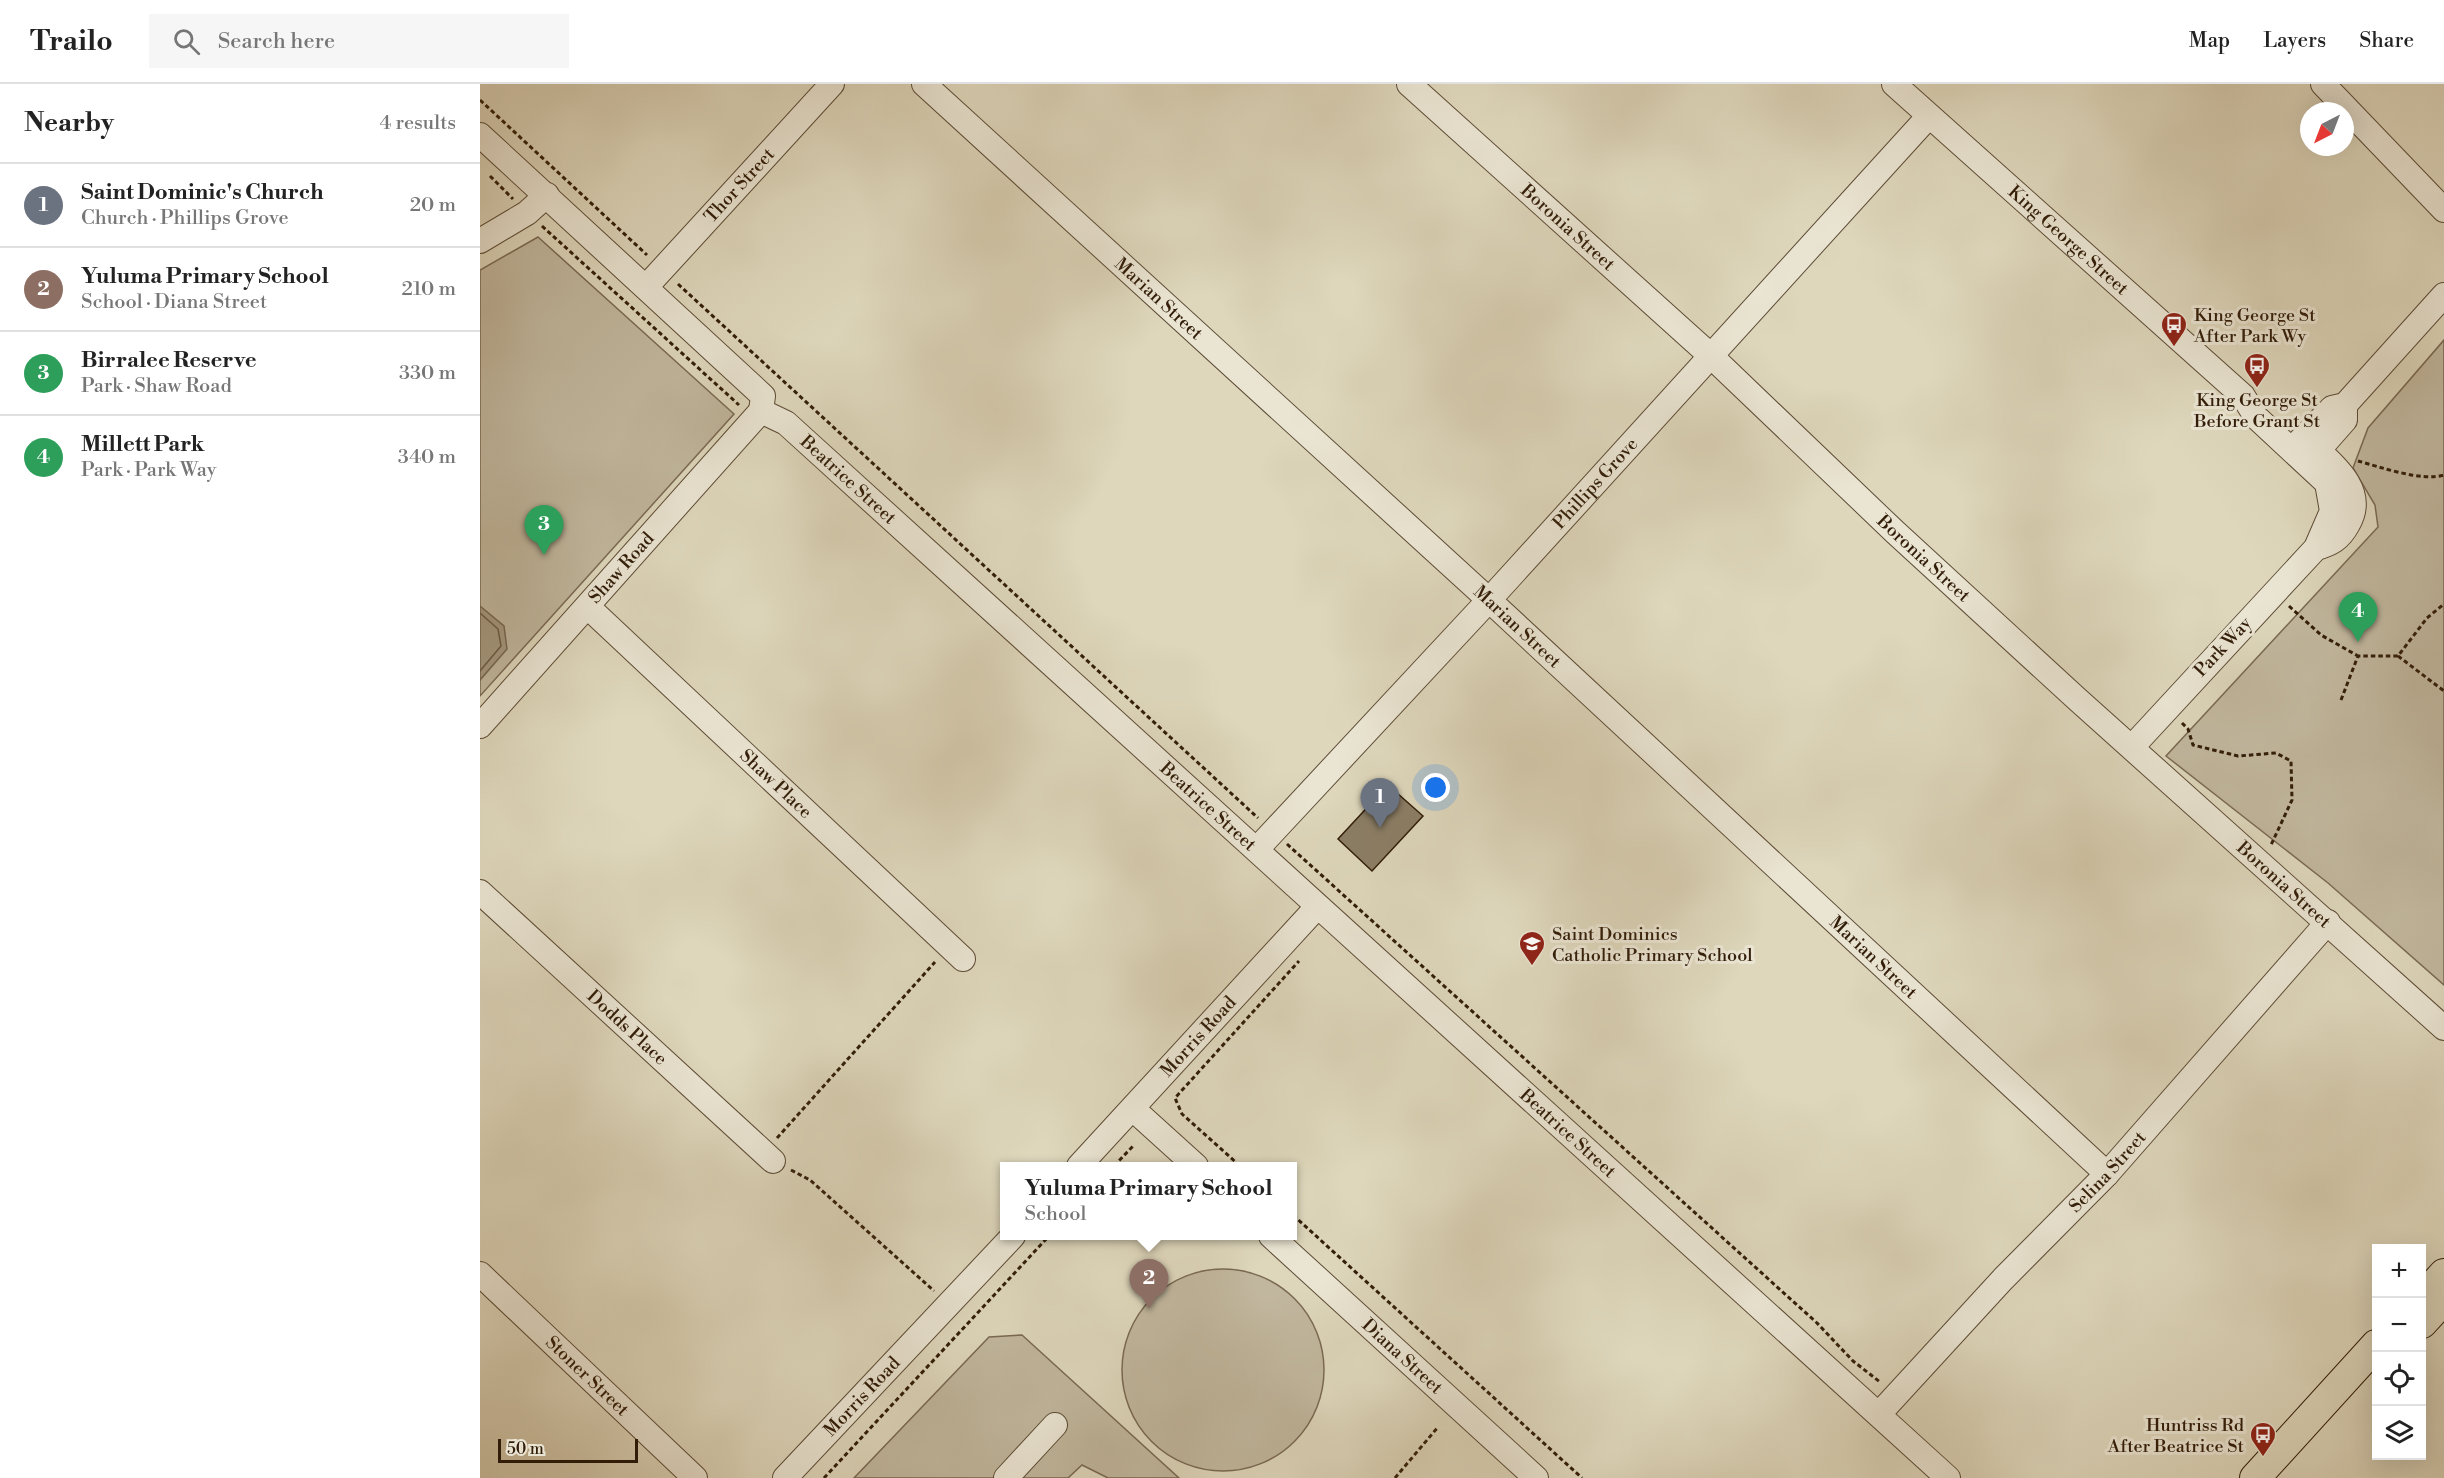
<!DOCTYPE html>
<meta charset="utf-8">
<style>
:root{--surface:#fff;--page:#f6f6f6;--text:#222;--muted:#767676;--line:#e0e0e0;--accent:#2563eb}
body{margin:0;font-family:"Libre Bodoni",serif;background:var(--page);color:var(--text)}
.controls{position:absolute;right:18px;bottom:18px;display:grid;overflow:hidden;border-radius:0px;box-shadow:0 6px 24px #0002}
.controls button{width:54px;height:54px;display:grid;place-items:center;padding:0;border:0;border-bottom:2px solid var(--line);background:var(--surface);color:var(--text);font:30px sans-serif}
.compass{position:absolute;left:1820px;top:18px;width:54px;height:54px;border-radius:50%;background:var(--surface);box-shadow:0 6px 24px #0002;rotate:222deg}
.scale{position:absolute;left:18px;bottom:15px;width:140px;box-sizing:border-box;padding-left:6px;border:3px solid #321d09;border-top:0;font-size:16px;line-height:21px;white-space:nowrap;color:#321d09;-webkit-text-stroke:4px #eae5d3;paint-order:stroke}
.you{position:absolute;left:956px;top:704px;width:21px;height:21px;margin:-15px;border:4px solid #fff;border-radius:50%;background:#1a73e8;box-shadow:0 0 0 9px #1a73e833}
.badge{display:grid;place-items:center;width:39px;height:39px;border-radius:50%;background:var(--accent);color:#fff;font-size:20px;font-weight:700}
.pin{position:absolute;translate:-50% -50px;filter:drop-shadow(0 2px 3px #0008)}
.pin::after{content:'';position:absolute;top:32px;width:21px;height:18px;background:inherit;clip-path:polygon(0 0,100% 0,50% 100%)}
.popup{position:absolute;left:520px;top:1078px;width:297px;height:78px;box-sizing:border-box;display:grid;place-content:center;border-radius:0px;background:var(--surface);filter:drop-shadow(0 2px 4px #0005);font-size:20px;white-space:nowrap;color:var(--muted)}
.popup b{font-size:22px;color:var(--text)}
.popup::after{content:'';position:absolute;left:50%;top:100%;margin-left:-12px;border:12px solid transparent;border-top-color:var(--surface)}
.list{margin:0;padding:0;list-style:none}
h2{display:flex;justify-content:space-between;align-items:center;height:78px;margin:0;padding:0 24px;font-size:26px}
h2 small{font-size:20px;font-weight:400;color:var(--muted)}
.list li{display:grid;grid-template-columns:39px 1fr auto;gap:18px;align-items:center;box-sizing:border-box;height:84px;padding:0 24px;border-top:2px solid var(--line)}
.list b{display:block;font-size:22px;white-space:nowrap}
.list p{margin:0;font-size:20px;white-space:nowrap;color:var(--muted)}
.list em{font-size:20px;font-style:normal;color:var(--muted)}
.icon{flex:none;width:33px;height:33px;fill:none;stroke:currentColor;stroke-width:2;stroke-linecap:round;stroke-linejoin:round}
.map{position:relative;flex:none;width:1964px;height:1394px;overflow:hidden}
header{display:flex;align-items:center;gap:36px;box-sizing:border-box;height:84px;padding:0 30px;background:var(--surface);border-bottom:2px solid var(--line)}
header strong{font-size:28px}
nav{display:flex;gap:33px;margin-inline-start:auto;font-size:21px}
.search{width:420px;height:54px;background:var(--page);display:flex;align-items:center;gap:15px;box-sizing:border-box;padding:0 21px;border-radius:0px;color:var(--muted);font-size:22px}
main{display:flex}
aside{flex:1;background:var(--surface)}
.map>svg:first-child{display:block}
.green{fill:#c1b79e;stroke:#7a6a54;stroke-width:1.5}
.water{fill:#a4987f;stroke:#766750;stroke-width:1.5}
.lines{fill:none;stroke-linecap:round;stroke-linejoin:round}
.shore{stroke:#6b5a44;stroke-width:1.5}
.building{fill:#8b7e66;stroke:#321d09;stroke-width:1.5}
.minor-casing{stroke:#5d4c36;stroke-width:26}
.major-casing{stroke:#321d09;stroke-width:32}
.path{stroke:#321d09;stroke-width:3;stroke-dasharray:4.5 3;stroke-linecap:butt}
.minor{stroke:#eae5d3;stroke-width:24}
.major{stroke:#ded7bc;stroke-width:30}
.labels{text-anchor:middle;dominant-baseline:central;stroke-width:6;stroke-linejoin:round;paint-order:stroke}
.street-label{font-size:18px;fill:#321d09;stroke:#eae5d3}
.poi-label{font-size:18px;fill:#321d09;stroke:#eae5d3;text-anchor:start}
</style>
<header>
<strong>Trailo</strong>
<div class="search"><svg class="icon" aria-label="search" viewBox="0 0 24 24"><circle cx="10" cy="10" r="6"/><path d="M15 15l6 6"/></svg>Search here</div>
<nav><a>Map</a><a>Layers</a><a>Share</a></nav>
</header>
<main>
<aside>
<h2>Nearby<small>4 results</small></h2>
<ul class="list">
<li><span class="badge" style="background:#6b7280">1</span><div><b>Saint Dominic's Church</b><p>Church · Phillips Grove</p></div><em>20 m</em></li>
<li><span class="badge" style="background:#8d6e63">2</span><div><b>Yuluma Primary School</b><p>School · Diana Street</p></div><em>210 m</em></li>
<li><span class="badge" style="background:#2e9e5b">3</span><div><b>Birralee Reserve</b><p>Park · Shaw Road</p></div><em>330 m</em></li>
<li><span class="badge" style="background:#2e9e5b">4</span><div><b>Millett Park</b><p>Park · Park Way</p></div><em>340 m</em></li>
</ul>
</aside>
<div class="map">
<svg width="1964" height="1394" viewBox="0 0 1964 1394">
<rect width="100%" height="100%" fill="#ded7bc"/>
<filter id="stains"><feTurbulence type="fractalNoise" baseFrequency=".00333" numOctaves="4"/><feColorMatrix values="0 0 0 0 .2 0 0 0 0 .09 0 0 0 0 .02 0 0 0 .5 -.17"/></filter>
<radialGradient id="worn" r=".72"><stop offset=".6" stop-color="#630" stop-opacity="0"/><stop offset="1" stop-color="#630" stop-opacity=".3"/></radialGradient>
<path class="green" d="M58 153 254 330 0 612V186Z
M1964 256V901L1848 799 1686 672 1898 443 1895 421 1873 384 1888 344Z
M642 1286a101 101 0 1 1 202 0a101 101 0 1 1-202 0Z
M542 1251 699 1394H628L602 1381 588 1394H374L509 1253Z"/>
<path class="water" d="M0 522 24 542 27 565 0 596Z"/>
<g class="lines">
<path class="shore" d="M0 529 18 545 21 562 0 587"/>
</g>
<path class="building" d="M908 701 943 732 892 787 858 755Z"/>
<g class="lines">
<defs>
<g id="minor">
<path id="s1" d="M444 0 1009 516 1627 1090"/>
<path id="s2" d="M929 0 1231 272 1415 448 1597 615 1964 944"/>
<path id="s3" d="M1414 0 1763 312 1776 333 1847 399 1852 427 1836 464 1652 663"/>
<path d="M1843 0 1964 126"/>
<path d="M0 51 283 312 281 327"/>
<path d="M0 157 47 129 67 111"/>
<path id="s4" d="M166 203 352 0"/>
<path id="s5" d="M281 327 306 339 1468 1394"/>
<path d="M1832 361C1855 382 1887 407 1868 440 1860 455 1851 460 1836 464"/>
<path d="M1813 364 1852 324 1865 321 1964 211"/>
<path d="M1828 378 1865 336V321"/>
<path id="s6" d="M108 523 483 875"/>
<path id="s7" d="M0 642 281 327"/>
<path id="s8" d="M777 765 1009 516 1449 32"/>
<path id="s9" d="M0 808 293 1077"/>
<path d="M653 1025 716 1082"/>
<path id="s10" d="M599 1082 837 823"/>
<path id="s11" d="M791 1152 1056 1394"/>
<path id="s12" d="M0 1190 215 1394"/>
<path id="s13" d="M1399 1330 1523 1195 1627 1090 1848 838"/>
<path id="s14" d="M305 1394 533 1152"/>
<path d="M526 1394 575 1341"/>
</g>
<path id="major" d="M1942 1214 1964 1190
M1942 1239 1964 1215
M1775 1394 1896 1261"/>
</defs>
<use href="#minor" class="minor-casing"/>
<use href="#major" class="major-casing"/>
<path class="path" d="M0 16 167 171
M10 92 33 115
M62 142 259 321
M198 200 778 734
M1878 377C1900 383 1943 398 1964 391
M1809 522 1841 551 1878 572
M1918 572 1964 607
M1861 616 1878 572H1918L1947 534 1964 520
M1702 639 1708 645 1713 661 1758 672 1796 669 1811 677 1812 716 1791 761
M807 760 1337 1239 1373 1277 1400 1298
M297 1054 455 878
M634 1082 654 1061
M760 1082 702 1030 695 1014 819 877
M311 1086 330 1096 454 1207
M813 1131 1102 1394
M344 1394 569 1152
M915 1394 958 1343"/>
<use href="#minor" class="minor"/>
<use href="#major" class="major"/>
</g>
<defs>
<symbol id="bus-pin" viewBox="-11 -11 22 30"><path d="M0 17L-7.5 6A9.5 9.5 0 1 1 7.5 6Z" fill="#8f2418" stroke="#eae5d3"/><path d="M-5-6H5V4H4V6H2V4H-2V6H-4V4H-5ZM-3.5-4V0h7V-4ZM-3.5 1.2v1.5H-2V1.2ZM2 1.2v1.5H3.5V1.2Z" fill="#fff"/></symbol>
<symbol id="school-pin" viewBox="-11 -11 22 30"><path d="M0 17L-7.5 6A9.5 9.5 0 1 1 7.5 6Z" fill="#8f2418" stroke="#eae5d3"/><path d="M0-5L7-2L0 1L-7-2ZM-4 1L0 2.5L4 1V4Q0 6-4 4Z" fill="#fff"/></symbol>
</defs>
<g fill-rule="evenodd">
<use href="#bus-pin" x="1679" y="226" width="30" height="40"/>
<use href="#bus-pin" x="1762" y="267" width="30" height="40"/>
<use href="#school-pin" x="1037" y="845" width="30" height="40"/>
<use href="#bus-pin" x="1768" y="1336" width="30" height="40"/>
</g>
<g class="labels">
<g class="street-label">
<text stroke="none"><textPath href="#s4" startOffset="138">Thor Street</textPath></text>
<text stroke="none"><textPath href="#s2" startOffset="214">Boronia Street</textPath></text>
<text stroke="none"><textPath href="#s3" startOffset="234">King George Street</textPath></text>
<text stroke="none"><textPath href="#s1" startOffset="318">Marian Street</textPath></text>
<text stroke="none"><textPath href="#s5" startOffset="112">Beatrice Street</textPath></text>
<text stroke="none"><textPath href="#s8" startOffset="498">Phillips Grove</textPath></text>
<text stroke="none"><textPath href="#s2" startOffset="700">Boronia Street</textPath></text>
<text stroke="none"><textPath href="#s7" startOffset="212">Shaw Road</textPath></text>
<text stroke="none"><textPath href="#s1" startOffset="804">Marian Street</textPath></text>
<text transform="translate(1743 563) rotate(-47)">Park Way</text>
<text stroke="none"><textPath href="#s6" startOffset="258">Shaw Place</textPath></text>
<text stroke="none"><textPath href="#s5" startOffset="598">Beatrice Street</textPath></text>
<text stroke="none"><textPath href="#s2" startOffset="1186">Boronia Street</textPath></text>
<text stroke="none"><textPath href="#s1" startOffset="1290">Marian Street</textPath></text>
<text stroke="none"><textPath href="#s9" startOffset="200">Dodds Place</textPath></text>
<text stroke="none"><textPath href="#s10" startOffset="176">Morris Road</textPath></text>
<text stroke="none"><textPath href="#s5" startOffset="1084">Beatrice Street</textPath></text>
<text stroke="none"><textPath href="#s13" startOffset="333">Selina Street</textPath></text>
<text stroke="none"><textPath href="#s11" startOffset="178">Diana Street</textPath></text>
<text stroke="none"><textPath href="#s12" startOffset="148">Stoner Street</textPath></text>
<text stroke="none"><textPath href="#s14" startOffset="112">Morris Road</textPath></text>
</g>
<g class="poi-label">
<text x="1714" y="231">King George St<tspan x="1714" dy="21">After Park Wy</tspan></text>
<text x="1777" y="316" text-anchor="middle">King George St<tspan x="1777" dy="21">Before Grant St</tspan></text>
<text x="1072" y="850">Saint Dominics<tspan x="1072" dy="21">Catholic Primary School</tspan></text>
<text x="1764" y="1341" text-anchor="end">Huntriss Rd<tspan x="1764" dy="21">After Beatrice St</tspan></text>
</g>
</g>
<rect width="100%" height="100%" filter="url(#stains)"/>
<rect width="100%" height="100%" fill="url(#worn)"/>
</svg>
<div class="controls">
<button>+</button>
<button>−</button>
<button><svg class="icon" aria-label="locate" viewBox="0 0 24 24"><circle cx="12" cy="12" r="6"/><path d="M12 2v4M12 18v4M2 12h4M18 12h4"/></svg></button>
<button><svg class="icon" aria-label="layers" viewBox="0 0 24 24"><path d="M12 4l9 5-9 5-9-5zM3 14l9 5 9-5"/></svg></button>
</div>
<svg class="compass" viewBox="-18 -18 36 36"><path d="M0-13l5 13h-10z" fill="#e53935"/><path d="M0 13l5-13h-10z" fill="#767676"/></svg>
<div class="scale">50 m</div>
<div class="you"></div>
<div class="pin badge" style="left:900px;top:744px;background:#6b7280">1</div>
<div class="pin badge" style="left:669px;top:1225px;background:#8d6e63">2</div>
<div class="popup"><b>Yuluma Primary School</b>School</div>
<div class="pin badge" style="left:64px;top:471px;background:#2e9e5b">3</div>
<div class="pin badge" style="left:1878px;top:558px;background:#2e9e5b">4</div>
</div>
</main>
